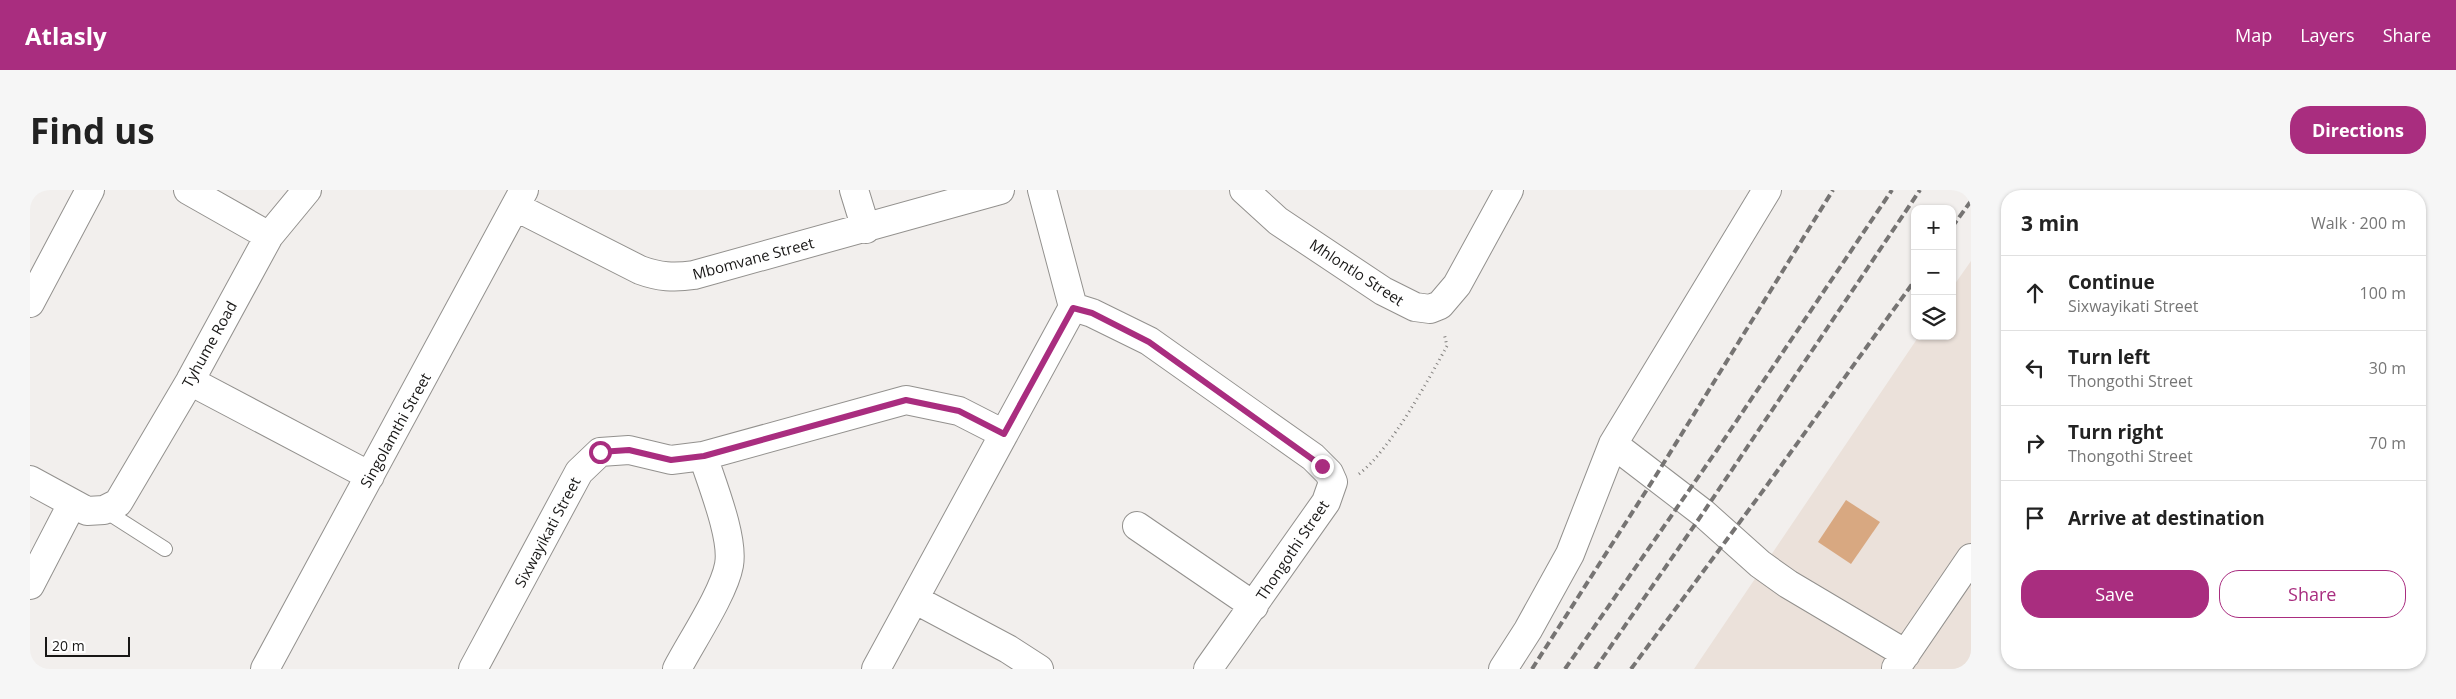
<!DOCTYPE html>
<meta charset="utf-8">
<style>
:root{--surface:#fff;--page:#f6f6f6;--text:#222;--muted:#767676;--line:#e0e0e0;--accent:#a92d7f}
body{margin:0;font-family:"Open Sans",sans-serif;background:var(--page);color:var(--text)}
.controls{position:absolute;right:15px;top:15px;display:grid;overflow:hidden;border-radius:10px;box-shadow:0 1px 4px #0004}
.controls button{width:45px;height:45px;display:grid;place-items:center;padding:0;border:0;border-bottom:1px solid var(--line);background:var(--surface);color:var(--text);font:25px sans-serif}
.scale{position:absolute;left:15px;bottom:12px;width:85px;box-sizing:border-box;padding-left:5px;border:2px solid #181716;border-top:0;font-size:14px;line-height:18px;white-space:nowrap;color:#181716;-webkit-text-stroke:4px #fff;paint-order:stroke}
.stop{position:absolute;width:15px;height:15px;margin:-11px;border:4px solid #a92d7f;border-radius:50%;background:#fff}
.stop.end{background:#a92d7f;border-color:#fff;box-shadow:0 1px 5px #0008}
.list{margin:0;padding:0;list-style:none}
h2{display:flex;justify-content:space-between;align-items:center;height:65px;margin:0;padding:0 20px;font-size:21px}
h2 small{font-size:16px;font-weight:400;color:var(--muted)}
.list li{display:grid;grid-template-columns:32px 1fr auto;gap:15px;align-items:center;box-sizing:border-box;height:75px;padding:0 20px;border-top:1px solid var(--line)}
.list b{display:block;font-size:19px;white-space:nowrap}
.list p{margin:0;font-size:16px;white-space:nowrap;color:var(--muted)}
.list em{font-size:16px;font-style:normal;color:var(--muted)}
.actions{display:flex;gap:10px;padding:15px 20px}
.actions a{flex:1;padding:11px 0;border:1px solid var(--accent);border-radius:20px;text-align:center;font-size:18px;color:var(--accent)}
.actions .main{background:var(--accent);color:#fff}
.icon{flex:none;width:28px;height:28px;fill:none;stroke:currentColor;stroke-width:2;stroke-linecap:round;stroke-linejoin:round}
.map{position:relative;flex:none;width:1941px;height:479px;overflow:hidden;border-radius:20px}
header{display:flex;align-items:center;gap:30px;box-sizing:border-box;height:70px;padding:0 25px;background:var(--accent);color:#fff}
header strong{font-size:24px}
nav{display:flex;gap:28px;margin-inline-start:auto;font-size:18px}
.intro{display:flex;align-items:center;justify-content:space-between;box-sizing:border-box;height:120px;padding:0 30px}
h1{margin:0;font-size:35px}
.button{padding:12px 22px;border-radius:20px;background:var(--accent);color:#fff;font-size:18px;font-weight:700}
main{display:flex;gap:30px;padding:0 30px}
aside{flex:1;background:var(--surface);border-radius:20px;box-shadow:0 1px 4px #0004}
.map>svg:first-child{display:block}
.built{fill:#ebe1da}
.building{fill:#d8a881}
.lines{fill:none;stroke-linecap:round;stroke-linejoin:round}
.service-casing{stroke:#93918e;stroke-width:16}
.minor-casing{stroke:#93918e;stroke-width:30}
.path{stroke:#817f7d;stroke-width:3;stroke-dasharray:1 4;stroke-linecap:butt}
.service{stroke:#fff;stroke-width:14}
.minor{stroke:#fff;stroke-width:28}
.rail{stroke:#767473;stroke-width:4;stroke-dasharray:8 4;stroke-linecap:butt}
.route{stroke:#a92d7f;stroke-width:6}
.labels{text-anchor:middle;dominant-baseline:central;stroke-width:4;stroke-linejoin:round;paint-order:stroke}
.street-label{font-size:15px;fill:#181716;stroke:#fff}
</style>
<header>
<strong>Atlasly</strong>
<nav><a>Map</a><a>Layers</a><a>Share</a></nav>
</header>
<div class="intro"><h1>Find us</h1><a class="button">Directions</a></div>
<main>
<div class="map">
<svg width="1941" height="479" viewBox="0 0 1941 479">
<rect width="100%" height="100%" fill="#f2efed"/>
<path class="built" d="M1941 71V479H1664L1889 146H1922V98Z"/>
<path class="building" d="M1816 310 1850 332 1821 374 1788 352Z"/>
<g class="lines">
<defs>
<path id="service" d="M74 320 135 359"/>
<path id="minor" d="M158 0 239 46
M824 0 836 39
M1214 0 1248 31 1353 101 1385 117 1400 119 1410 115 1427 95 1479 0
M486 17 610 80C629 87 644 88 664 85L970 0
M0 113 60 0
M1043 117 1062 123 1119 151 1283 267 1299 283 1303 292 1296 312 1178 479
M160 191 340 286
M1583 254 1673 323 1730 374 1758 394 1876 464
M0 290 57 321 74 320 88 313 160 191 239 46 277 0
M1107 336 1224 416
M0 395 42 314
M884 409 978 459 1009 479
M1866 478 1941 368
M235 479 494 0
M443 479 549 282 570 262 599 260 641 270 673 266 876 210 929 221 974 244
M647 479C661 452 694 403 699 375 704 348 682 294 673 266
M846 479 1043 117 1012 0
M1473 479 1498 440 1540 364 1583 254 1737 0"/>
</defs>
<use href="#service" class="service-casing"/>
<use href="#minor" class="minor-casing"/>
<path class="path" d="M1329 284C1361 259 1397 192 1417 156L1414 143"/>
<use href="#service" class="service"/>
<use href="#minor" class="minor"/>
<path class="rail" d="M1922 37 1941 11
M1502 479 1625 287 1803 0
M1535 479 1687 260 1862 0
M1565 479 1673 323 1890 0
M1601 479 1735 298 1885 90"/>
</g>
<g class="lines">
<path class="route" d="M570 262 599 260 641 270 674 266 876 210 929 221 974 244 1043 118 1062 123 1119 152 1292 276"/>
</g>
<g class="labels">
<g class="street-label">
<text transform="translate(723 68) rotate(-15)">Mbomvane Street</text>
<text transform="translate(1327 82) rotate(33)">Mhlontlo Street</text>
<text transform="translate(179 154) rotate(-61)">Tyhume Road</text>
<text transform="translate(365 240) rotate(-61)">Singolamthi Street</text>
<text transform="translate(517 342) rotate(-62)">Sixwayikati Street</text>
<text transform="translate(1262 360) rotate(-56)">Thongothi Street</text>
</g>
</g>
</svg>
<div class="controls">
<button>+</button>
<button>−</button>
<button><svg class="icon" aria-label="layers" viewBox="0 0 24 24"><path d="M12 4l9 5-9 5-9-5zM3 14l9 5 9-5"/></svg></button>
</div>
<div class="scale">20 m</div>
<div class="stop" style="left:570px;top:262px"></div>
<div class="stop end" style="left:1292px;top:276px"></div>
</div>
<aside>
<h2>3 min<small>Walk · 200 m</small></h2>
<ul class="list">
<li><svg class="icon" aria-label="ahead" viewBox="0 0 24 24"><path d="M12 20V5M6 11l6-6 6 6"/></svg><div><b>Continue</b><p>Sixwayikati Street</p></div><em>100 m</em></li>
<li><svg class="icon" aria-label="left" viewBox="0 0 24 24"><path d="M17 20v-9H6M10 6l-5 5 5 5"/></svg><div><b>Turn left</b><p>Thongothi Street</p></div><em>30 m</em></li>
<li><svg class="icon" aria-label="right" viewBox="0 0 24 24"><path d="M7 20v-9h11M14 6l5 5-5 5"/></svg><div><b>Turn right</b><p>Thongothi Street</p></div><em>70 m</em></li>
<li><svg class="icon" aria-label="arrive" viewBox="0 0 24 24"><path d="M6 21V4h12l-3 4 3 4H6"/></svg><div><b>Arrive at destination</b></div></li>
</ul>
<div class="actions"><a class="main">Save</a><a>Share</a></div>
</aside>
</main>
